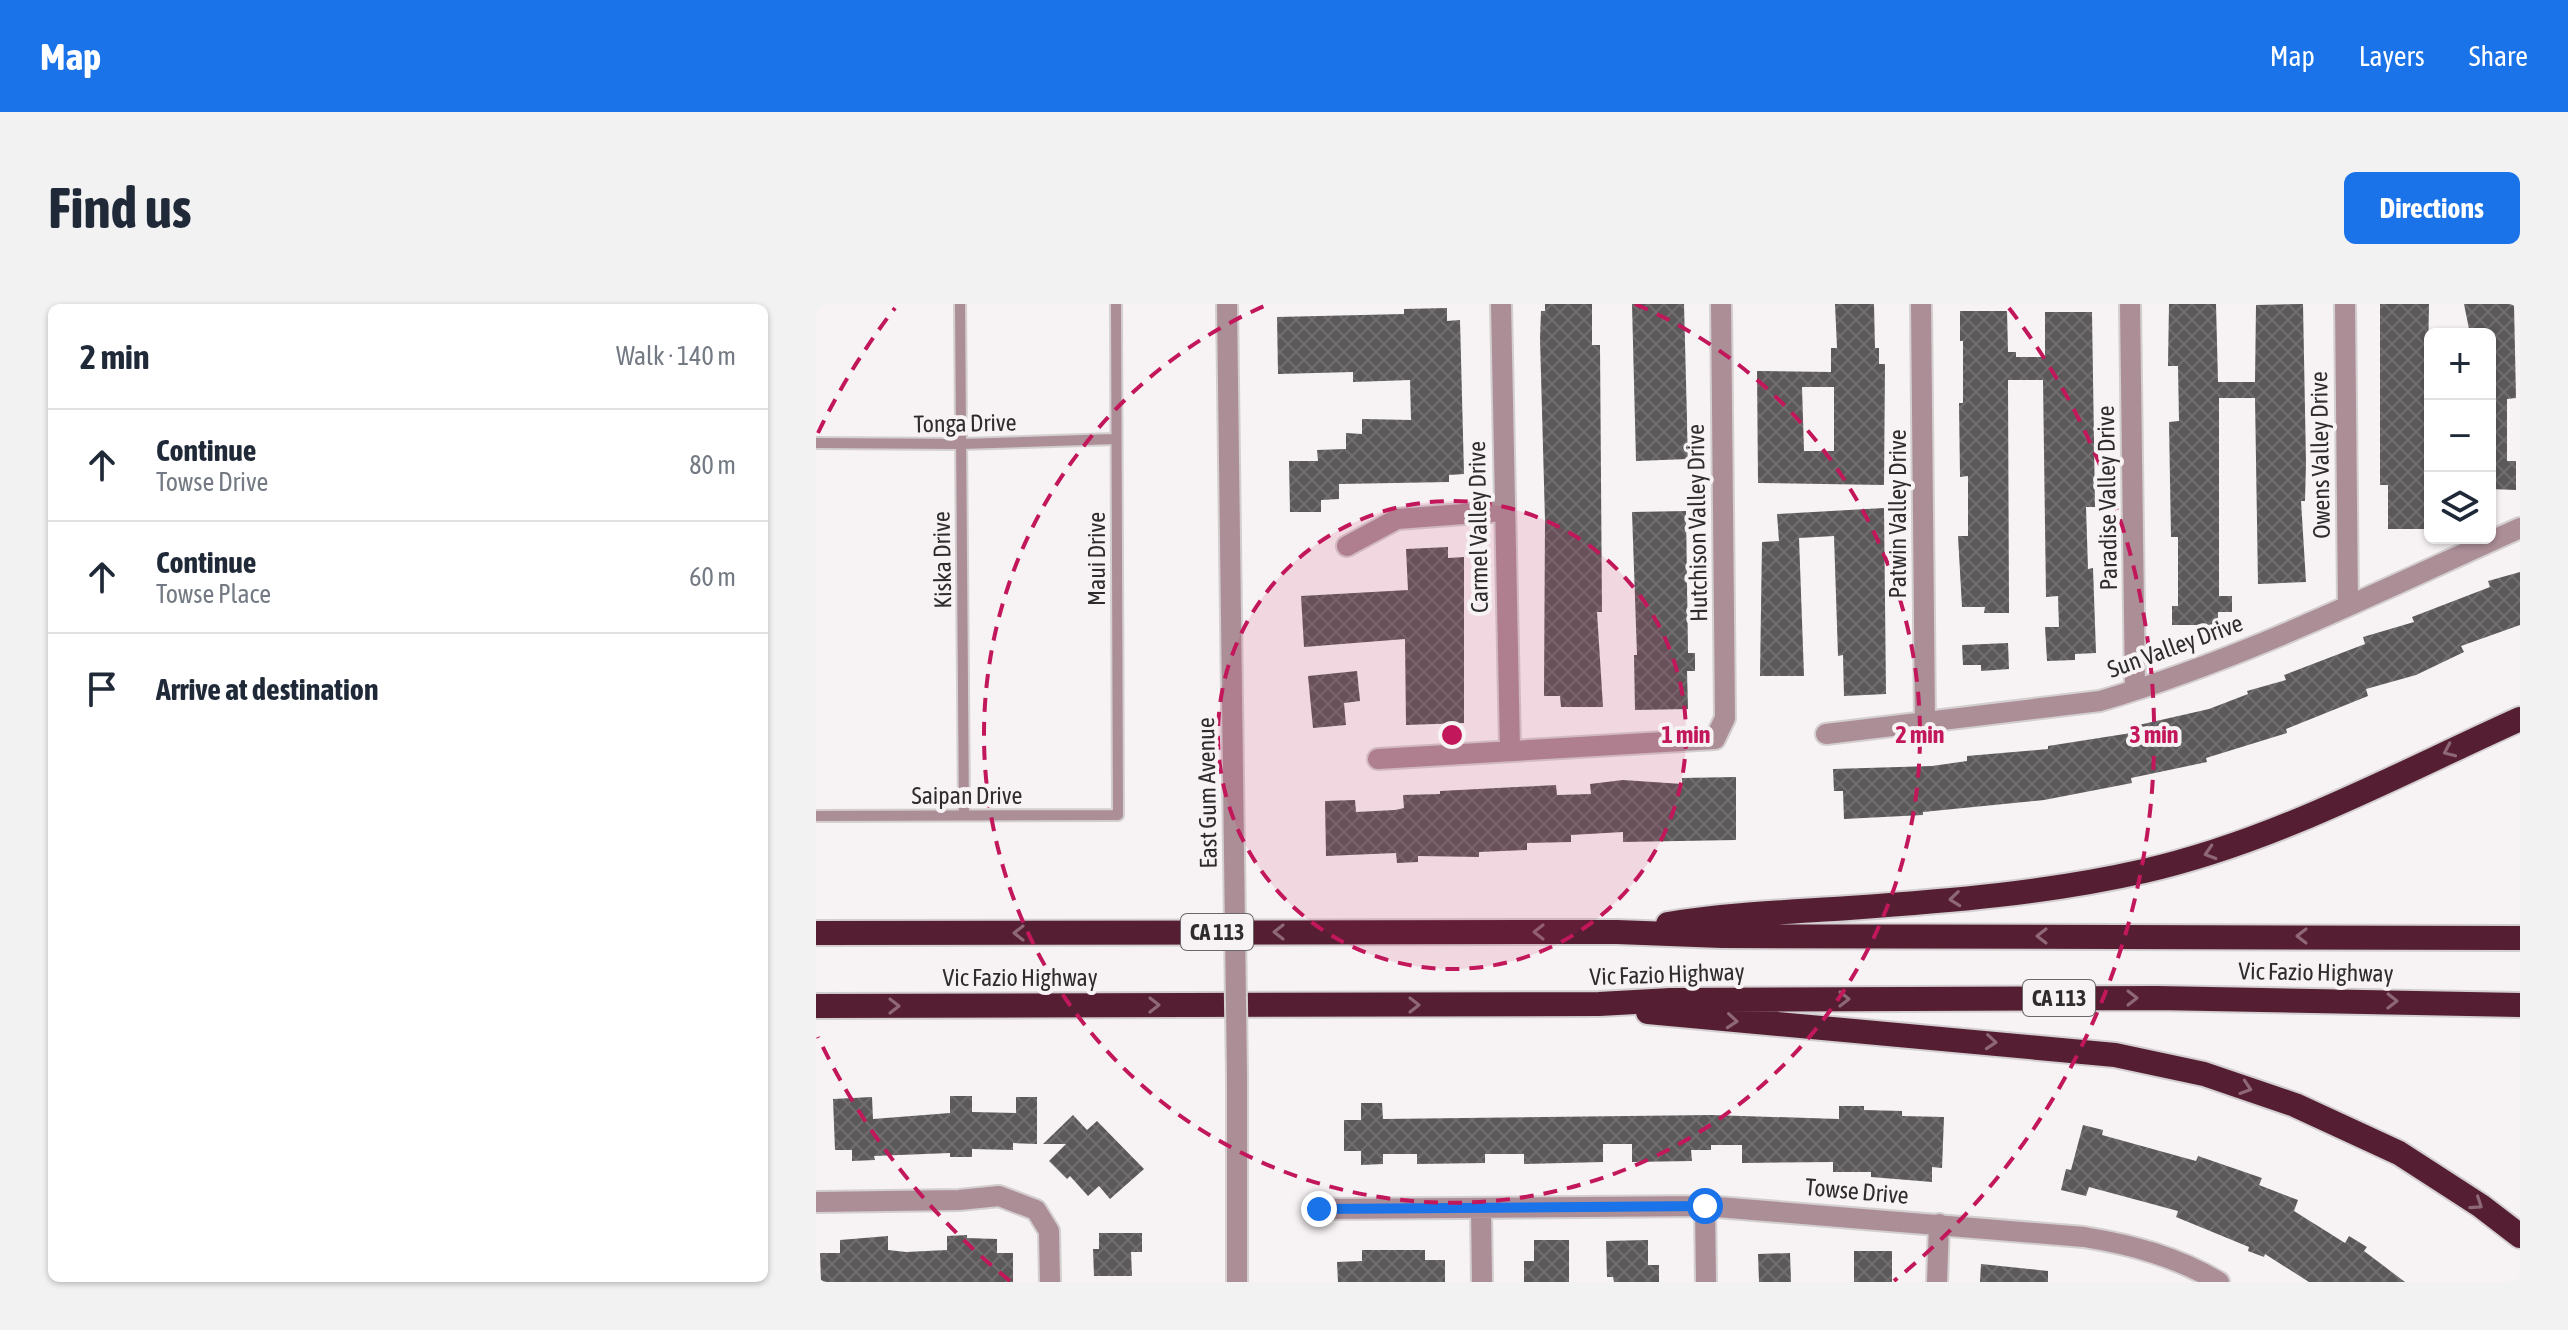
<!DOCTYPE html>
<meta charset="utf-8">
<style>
:root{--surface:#fff;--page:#f2f2f3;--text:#1f2937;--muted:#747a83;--line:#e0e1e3;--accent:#1a73e8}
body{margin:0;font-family:"Asap Condensed",sans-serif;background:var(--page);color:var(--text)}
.controls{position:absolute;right:24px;top:24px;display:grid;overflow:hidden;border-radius:12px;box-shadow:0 2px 6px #0004}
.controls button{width:72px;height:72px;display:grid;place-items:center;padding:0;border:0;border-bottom:2px solid var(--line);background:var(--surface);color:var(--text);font:40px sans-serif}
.stop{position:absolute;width:24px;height:24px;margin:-18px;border:6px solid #1a73e8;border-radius:50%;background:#fff}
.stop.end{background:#1a73e8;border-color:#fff;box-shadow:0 2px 8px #0008}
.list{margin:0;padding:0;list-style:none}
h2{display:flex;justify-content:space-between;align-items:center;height:104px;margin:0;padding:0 32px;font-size:34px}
h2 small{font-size:26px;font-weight:400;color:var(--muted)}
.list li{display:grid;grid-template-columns:52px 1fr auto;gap:24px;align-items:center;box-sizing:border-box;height:112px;padding:0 32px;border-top:2px solid var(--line)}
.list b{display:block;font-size:30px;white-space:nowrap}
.list p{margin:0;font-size:26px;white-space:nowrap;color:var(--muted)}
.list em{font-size:26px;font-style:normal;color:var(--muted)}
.icon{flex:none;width:44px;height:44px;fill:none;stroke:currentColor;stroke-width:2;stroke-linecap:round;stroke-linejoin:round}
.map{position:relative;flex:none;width:1704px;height:978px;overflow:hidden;border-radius:12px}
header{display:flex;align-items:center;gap:48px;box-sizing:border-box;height:112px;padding:0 40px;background:var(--accent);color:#fff}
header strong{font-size:38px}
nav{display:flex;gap:44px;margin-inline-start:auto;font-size:28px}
.intro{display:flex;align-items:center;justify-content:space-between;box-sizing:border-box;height:192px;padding:0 48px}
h1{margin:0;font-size:56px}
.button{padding:20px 36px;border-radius:12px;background:var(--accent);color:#fff;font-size:28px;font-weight:700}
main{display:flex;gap:48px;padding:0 48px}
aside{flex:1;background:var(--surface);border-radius:12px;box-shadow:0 2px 6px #0004}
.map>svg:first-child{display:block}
.building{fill:url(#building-cross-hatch);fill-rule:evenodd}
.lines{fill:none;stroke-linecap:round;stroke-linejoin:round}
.service-casing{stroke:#d3cecf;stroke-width:14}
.minor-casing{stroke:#d3cecf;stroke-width:24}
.tertiary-casing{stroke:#d3cecf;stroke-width:24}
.motorway-casing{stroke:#d3cecf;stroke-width:28}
.service{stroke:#ac8e97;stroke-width:10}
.minor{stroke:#ac8e97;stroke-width:20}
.tertiary{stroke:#ac8e97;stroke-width:20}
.motorway{stroke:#551e33;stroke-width:24}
.tertiary-bridge-casing{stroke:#d3cecf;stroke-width:24;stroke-linecap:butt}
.tertiary-bridge{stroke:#ac8e97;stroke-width:20}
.oneway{stroke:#8e6876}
.route{stroke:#1a73e8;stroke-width:10}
.ring{fill:none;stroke:#c2185b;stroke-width:4;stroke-dasharray:14 10}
.labels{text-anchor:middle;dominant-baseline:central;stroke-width:8;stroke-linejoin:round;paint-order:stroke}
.shield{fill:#f7f2f3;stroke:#6a6768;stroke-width:2}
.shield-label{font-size:22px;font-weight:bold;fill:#2e2c2d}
.street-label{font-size:24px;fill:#2e2c2d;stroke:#f7f2f3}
.centre{fill:#c2185b;stroke:#f7f2f3;stroke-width:4}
.ring-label{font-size:24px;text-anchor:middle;font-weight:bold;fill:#c2185b;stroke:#f7f2f3;stroke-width:8;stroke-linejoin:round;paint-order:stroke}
</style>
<header>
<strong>Map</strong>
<nav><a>Map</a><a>Layers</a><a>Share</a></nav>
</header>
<div class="intro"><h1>Find us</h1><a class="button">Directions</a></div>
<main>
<aside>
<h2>2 min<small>Walk · 140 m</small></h2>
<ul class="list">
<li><svg class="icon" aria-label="ahead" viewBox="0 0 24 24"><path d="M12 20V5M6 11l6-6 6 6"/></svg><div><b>Continue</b><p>Towse Drive</p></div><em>80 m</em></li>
<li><svg class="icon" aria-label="ahead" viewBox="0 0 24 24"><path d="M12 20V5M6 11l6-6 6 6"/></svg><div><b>Continue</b><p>Towse Place</p></div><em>60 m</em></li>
<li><svg class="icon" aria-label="arrive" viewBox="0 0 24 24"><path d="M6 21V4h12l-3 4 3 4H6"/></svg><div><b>Arrive at destination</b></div></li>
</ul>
</aside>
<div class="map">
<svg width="1704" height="978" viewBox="0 0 1704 978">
<defs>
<pattern id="building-cross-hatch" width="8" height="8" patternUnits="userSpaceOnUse" patternTransform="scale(2)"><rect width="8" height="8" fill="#5c595a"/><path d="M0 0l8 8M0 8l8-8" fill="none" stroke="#706e6e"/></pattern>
</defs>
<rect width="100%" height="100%" fill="#f7f2f3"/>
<path class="building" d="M729 0H776V41H784L786 308H781L787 403H745L744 392H728L729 216 724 35 725 7H729Z
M816 0H868L872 155 820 157Z
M1019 0H1058L1059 44H1063V60H1069L1068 181 942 179 941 67 1015 68V44H1021ZM986 83H1018V147H988Z
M1353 0H1400L1402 78H1439L1440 1 1487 0 1490 159 1489 197H1485L1490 278 1442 280 1439 94H1403V292H1416V308H1402V321H1356V302H1362V233H1355L1353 118 1363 117 1362 62H1352Z
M1564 0H1613L1610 159H1614L1613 190H1610L1609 225H1572V181H1564Z
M1648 0H1698L1700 94 1691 95V157H1700V186L1674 185V30H1654Z
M631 4V17L644 16 648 170 633 171V178L523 180V195L505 196V208H474L473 157H502L501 146 530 145V129L546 130V115L595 116 594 76 537 78V68L462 70 461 13 588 10V5Z
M1144 7H1191L1192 48H1200V53H1229V8H1276L1279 203H1270L1272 265 1277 264 1280 349 1259 350V356L1231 357 1229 323H1243L1242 292 1230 293 1227 76H1192L1193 309H1168L1169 303H1146L1142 232H1152V172L1144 173 1143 99H1147V37H1144Z
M1068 204 1070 390 1028 392 1027 351 1022 352 1018 232 983 234 988 372H944L946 238 963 237 961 210Z
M870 207 872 349H879V367H871L872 405 819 406 818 351H821L816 208Z
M632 243V254L648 253V419L590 421 589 335 488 343 485 292 592 286 590 245Z
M1704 268V321L1645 342 1648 348 1600 371 1550 385 1552 392 1470 425 1471 429 1390 454 1391 458 1315 474 1316 479 1228 496 1107 508V511L1028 515 1027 487H1018L1017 465 1116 462 1151 457V452L1232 445V442L1315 429 1314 423 1393 405 1432 390 1431 387 1470 376 1468 371 1549 340 1547 333 1598 318 1596 313 1674 283 1672 277Z
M1192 339 1193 365 1165 367V361H1147L1146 341Z
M541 367 544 397 528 399 530 421 497 424 492 372Z
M920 473V536L807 538V528L755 531V538L711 539V546L663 548V553L602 552V558L581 559 580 549 510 552 509 497 539 496 540 508 579 506 588 504 587 491 624 490V487L740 481 741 491 775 490 774 480 807 476 866 480V474Z
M134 792H156V808L200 809V793H221V840L197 839V846L156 845V853H134V849L58 852 59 856 36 857V846H19L17 795 56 793 57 815 134 809Z
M545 799H566L567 815 895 811 1023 815V802H1048V806L1086 807V812L1128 813 1126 864 1116 863V878L1055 873V868H1017V858L926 859V841H895V846H875L876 857 816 858V840H787V858L708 860V850H669V859L601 860V850H567V860L545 861V847H528V816H545Z
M257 811 271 826 281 817 328 865 294 895 283 882 272 892 254 872 251 875 233 857 250 840H227Z
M1267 821 1287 826 1286 831 1380 857 1382 852 1446 874 1443 881 1482 896 1478 907 1529 939 1533 932 1551 943 1548 947 1589 978H1493L1449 950 1448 953 1432 947 1433 943 1360 913 1362 907 1273 883 1270 892 1245 886 1250 865 1255 866Z
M283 929H326V948H315L316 972H278L277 945H283Z
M151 931V934L181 935V949H197V978H5L4 949H24V936L72 932V946L90 948 131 946V932Z
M718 936H753V978H708V957H718Z
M832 936V961H843V978H798L797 973H791L790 937Z
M546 946H609V956H629V978H522L521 958 546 957Z
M1038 947H1076V978H1038Z
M974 949 975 978H943L942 950Z
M1165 960 1232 967V978H1164Z"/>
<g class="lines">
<defs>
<path id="service" d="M144 0 148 511
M0 139 145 140 299 135
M0 512 302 511 300 0"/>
<path id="minor" d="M685 0 694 445
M1105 0 1109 420
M1314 0 1319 386
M1529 0 1532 301
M531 242 581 215 687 207
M1010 430 1284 397C1430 354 1566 286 1704 224
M562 455 899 435 909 414 905 0
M0 898 143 896 183 892 220 906 233 927 234 978
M889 902 890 978
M503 905 889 902 1268 933C1317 941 1361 953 1403 978
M665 905 666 978
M1121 978 1123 920"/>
<path id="tertiary" d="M411 0 418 549
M421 774V978"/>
<path id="motorway" d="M852 620C913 610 973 608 1033 604 1132 597 1232 589 1328 567 1460 537 1582 470 1704 415
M0 629 801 628 906 632 1704 634
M0 702 783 700 855 696 1341 694 1704 701
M832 708 1299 751 1388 770 1479 801 1583 849 1665 902 1704 932"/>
</defs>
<use href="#service" class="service-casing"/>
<use href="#minor" class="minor-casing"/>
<use href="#tertiary" class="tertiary-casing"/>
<use href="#motorway" class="motorway-casing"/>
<use href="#service" class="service"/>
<use href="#minor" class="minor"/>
<use href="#tertiary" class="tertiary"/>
<use href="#motorway" class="motorway"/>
<defs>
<path id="tertiary-bridge" d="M418 549 421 774"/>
</defs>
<use href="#tertiary-bridge" class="tertiary-bridge-casing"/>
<use href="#tertiary-bridge" class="tertiary-bridge"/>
</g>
<defs><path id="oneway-chevron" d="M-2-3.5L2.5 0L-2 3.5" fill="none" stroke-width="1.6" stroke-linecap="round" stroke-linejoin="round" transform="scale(2)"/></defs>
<g class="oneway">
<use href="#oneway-chevron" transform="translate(1633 447) rotate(156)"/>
<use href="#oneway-chevron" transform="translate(1394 549) rotate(163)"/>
<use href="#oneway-chevron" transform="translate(1139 595) rotate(174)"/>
<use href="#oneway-chevron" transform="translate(463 628) rotate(180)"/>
<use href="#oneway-chevron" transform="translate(723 628) rotate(180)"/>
<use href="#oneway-chevron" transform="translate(203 629) rotate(180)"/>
<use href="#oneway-chevron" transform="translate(1226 632) rotate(-180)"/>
<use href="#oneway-chevron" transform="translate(1486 632) rotate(180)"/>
<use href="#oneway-chevron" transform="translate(1316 694)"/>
<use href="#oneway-chevron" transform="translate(1028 695)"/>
<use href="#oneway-chevron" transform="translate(1576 697) rotate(1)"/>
<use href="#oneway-chevron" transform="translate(338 701)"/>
<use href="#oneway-chevron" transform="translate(598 701)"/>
<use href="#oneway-chevron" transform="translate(78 702)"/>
<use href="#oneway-chevron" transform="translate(916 717) rotate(5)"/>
<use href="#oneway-chevron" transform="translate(1175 738) rotate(5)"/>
<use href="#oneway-chevron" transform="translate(1430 784) rotate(18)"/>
<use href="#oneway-chevron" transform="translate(1661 900) rotate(34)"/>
</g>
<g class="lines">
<path class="route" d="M503 905 889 902"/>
</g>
<circle cx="636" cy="431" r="234" fill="#c2185b" fill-opacity=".12"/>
<g class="ring">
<circle cx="636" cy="431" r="234"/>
<path d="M819 0A468 468 0 1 1 453 0"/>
<path d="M194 977A702 702 0 0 1 2 733M2 129A702 702 0 0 1 79 4M1193 4A702 702 0 0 1 1078 977"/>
</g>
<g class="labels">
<g class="shield">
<rect x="365" y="610" width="72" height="36" rx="6"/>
<rect x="1207" y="676" width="72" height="36" rx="6"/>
</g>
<g class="shield-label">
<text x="401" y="628">CA 113</text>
<text x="1243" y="694">CA 113</text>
</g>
<g class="street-label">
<text transform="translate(149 119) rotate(-1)">Tonga Drive</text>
<text transform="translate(1504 151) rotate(-91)">Owens Valley Drive</text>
<text transform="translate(1291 194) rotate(-91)">Paradise Valley Drive</text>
<text transform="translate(1081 210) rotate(-90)">Patwin Valley Drive</text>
<text transform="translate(881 219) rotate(-91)">Hutchison Valley Drive</text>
<text transform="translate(662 223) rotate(-91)">Carmel Valley Drive</text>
<text transform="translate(280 255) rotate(-90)">Maui Drive</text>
<text transform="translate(126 256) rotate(-91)">Kiska Drive</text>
<text transform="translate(1359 342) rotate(-20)">Sun Valley Drive</text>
<text transform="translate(391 489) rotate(-91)">East Gum Avenue</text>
<text x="151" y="491">Saipan Drive</text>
<text transform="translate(1500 668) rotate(1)">Vic Fazio Highway</text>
<text transform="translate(851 670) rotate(-2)">Vic Fazio Highway</text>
<text x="204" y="673">Vic Fazio Highway</text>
<text transform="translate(1041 887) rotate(5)">Towse Drive</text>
</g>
</g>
<circle cx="636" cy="431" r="12" class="centre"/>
<g class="ring-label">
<text x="870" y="439">1 min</text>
<text x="1104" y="439">2 min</text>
<text x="1338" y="439">3 min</text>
</g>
</svg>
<div class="controls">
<button>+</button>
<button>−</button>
<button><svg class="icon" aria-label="layers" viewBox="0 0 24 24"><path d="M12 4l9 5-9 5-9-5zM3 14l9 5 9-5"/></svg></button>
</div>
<div class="stop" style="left:889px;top:902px"></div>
<div class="stop end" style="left:503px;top:905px"></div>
</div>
</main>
